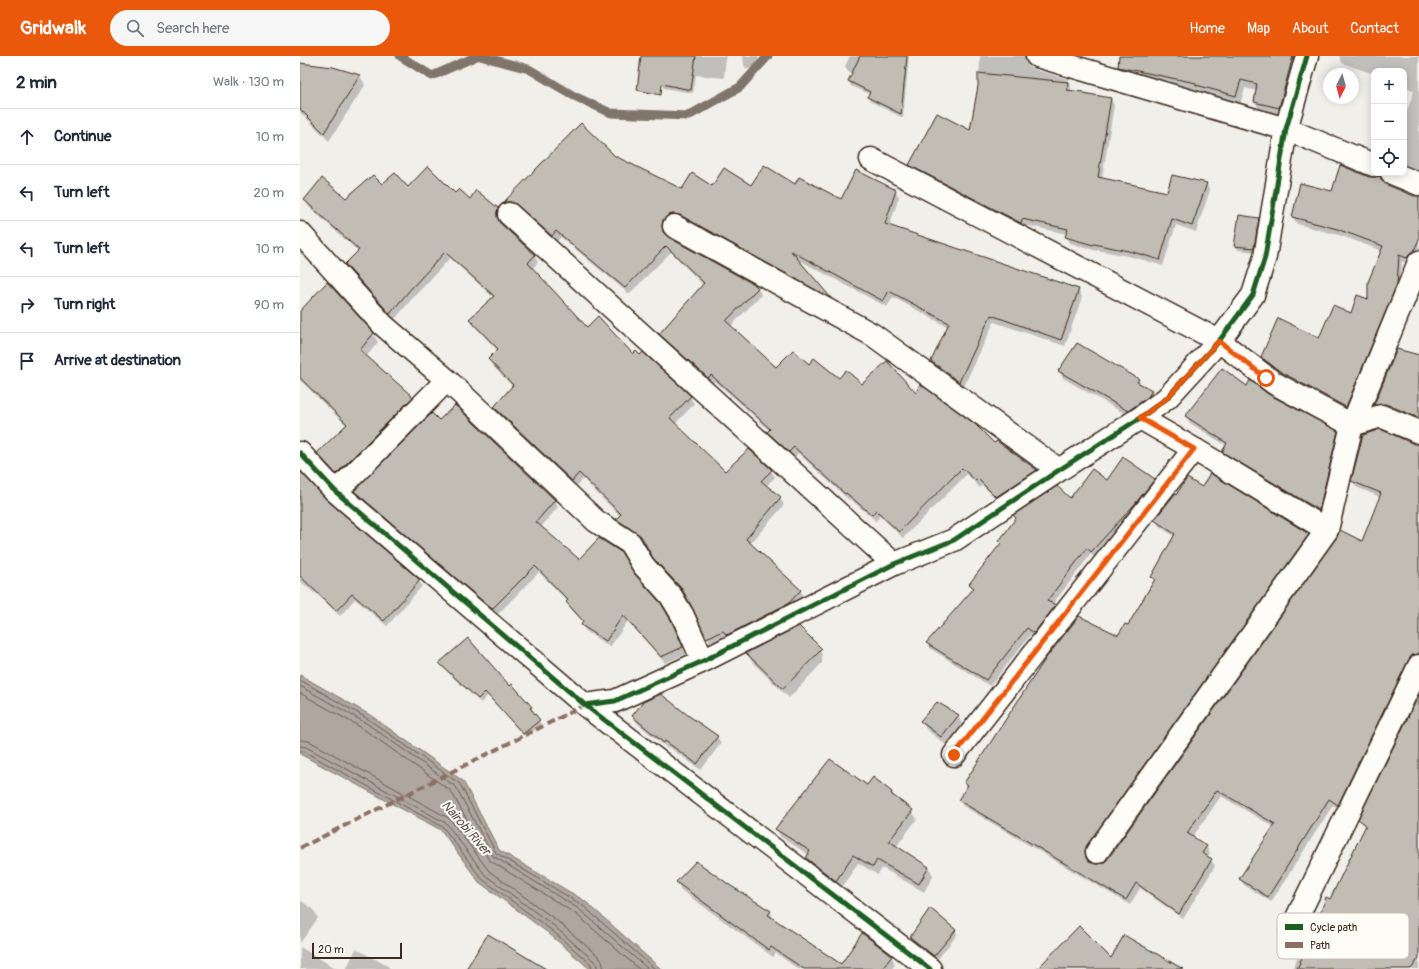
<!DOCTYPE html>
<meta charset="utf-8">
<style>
:root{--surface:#fff;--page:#f6f6f7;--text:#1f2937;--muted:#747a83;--line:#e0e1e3;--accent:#ea580c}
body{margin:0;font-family:Pangolin,sans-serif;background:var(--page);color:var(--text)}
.controls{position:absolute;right:12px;top:12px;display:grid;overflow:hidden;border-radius:8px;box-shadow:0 2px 10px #0003}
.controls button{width:36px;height:36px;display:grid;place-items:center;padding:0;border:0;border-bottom:1px solid var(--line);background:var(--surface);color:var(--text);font:20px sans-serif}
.compass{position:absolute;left:1023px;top:12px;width:36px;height:36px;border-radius:50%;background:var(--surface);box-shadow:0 2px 10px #0003;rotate:186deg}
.scale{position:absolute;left:12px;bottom:10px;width:90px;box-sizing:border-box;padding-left:4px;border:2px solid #3b2a1e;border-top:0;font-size:11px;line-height:14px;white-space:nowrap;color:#3b2a1e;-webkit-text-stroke:3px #fdfcf7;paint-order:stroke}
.stop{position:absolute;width:12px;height:12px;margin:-9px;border:3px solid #ea580c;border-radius:50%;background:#fff}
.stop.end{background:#ea580c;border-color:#fff;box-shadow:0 1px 4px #0008}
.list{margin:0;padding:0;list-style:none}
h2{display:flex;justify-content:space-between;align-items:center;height:52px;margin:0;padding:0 16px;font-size:17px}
h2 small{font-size:13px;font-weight:400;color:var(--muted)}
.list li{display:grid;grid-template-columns:26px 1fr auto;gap:12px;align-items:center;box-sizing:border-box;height:56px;padding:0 16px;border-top:1px solid var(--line)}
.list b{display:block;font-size:15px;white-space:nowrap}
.list em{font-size:13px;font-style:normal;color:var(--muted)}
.icon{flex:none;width:22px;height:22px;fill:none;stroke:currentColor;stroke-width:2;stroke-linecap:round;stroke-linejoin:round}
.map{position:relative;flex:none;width:1119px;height:913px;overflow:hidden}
header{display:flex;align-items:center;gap:24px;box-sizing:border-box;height:56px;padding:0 20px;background:var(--accent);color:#fff}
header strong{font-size:19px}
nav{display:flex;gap:22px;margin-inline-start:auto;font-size:14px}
.search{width:280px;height:36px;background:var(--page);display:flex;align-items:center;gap:10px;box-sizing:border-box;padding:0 14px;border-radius:22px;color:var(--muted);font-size:15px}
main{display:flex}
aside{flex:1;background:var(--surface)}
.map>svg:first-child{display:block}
.water{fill:#aea69f;stroke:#80746b}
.shadow{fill:#0003}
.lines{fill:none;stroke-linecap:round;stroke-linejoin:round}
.shore{stroke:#695c52;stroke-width:1}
.stream{stroke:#80746b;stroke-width:9}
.building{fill:#c1bcb4;stroke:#3b2a1e}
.street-casing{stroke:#3b2a1e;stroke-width:25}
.street{stroke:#fdfcf7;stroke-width:22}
.quiet{stroke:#8d6e63;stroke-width:4;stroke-dasharray:8 4;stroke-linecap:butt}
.cycleway-casing{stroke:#fdfcf7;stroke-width:8}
.cycleway{stroke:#1b5e20;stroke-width:5}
.route{stroke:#ea580c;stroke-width:5}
.labels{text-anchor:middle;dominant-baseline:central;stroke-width:4;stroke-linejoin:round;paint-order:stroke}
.water-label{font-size:13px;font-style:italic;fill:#63554b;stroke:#fdfcf7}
.key{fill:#fdfcf7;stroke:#c3bdb6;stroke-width:1}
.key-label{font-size:11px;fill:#3b2a1e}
</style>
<header>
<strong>Gridwalk</strong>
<div class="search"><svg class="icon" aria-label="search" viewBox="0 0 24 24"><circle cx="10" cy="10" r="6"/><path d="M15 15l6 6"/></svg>Search here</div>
<nav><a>Home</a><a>Map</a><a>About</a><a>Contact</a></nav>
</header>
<main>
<aside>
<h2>2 min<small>Walk · 130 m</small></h2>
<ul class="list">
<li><svg class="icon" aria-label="ahead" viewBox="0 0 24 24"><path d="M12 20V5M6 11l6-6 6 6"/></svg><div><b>Continue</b></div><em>10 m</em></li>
<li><svg class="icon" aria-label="left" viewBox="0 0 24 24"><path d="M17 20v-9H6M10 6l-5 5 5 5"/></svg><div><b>Turn left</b></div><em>20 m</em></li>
<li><svg class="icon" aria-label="left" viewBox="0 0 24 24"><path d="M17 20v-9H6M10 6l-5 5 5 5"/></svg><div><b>Turn left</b></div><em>10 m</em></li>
<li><svg class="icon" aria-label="right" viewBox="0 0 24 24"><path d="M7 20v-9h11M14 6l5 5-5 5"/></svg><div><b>Turn right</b></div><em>90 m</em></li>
<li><svg class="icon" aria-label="arrive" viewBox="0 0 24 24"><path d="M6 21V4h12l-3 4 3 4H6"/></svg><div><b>Arrive at destination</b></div></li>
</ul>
</aside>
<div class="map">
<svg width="1119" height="913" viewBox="0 0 1119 913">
<rect width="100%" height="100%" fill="#f1efea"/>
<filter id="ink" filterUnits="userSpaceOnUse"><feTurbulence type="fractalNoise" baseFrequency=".025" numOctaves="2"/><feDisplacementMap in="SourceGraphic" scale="8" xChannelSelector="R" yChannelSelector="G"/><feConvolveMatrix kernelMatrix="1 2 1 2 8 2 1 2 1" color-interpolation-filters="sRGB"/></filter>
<g filter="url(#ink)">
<path class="water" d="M0 619 70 659 163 725 199 794 285 845 361 913H290L247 876 179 826 141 774 0 698Z"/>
<path class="shadow" d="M371 0H426L424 22 396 19 393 37 364 32 362 28Z
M443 0H458V12L446 13 444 9Z
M550 0H609L603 62 570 45 568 41 570 38 551 30 549 25 553 17 548 15 545 10Z
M680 0H730L728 4V10L733 13 767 23 771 29V36L810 42 814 49 802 123 868 137 906 128 910 134 896 176 876 169 863 210 837 202 797 194V195L770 187 767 181V178L725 169 724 173 614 115 610 109 670 75 679 30Z
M842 0H999L983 60 960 54 955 46 957 35 945 32 940 48 901 37 900 34 844 23 839 16Z
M1039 0H1119V119L1104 113V64L1114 35 1104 30V15H1074V18L1042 7Z
M0 9 33 12 60 20 65 29 29 85 0 56Z
M281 68 315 101 382 135 412 131 495 130 541 144 595 134 599 141 589 171 778 234 782 241 765 290 694 266 663 332 636 312 632 305 648 271 593 241 587 251 495 202 534 247 367 171 365 178V180L454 229 458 232 461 239 431 270 476 313 509 309 539 324 562 330 616 338 736 414 740 421 700 447 682 429 680 432 667 418 603 482 580 460 576 465 550 443 549 444 498 397 494 402 472 383 468 376 470 375 443 350 415 325 412 328 364 284 360 278 403 229 371 196 329 238 261 181 256 186 200 163V168L234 199 238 206 232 213 287 273 333 299 390 341 394 348 375 368 425 416 471 415 475 421 466 430 480 442 484 449 450 488 501 535 504 542 427 581 411 588 387 540 358 508 346 487 321 470 317 463 320 460 283 423 276 431 199 358 195 351 213 331 193 310 189 303 198 295 174 270 170 263 194 242 150 202 112 243 94 264 50 215 46 208 58 195 9 151 5 144H46L82 130 155 138 198 153Z
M1083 126 1087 129 1114 141H1119V195L1111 209 1102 205 1100 235 1050 358 986 323 966 308 962 301 1020 283 1069 244 1082 195 1042 180 997 168 993 161 1033 136Z
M958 163 961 167 956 196 938 194 935 189Z
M0 256 73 278 78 286 66 301 112 341 117 350 41 425 23 405 18 397 47 370 0 324Z
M1119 305V367L1106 361 1102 355Z
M759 315 838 323 841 329 851 334 855 342 832 362 763 322Z
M948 332 968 339 1037 376 1041 383 1022 460 927 402 924 396 927 390 890 367 886 360Z
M139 365 255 444 258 451 241 471 280 505 333 518 375 573 386 598 365 607 328 565 310 591 286 575 282 569 284 567 271 553 267 546H268L239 516 197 559 59 442 56 435Z
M1114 388 1119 389V602L1041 755 1033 749 971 846 944 829 940 823 974 771 921 740 892 782 906 790 910 797 907 801 911 804 915 810 883 863 840 832 830 849 663 750 659 744 668 732 665 727 828 571 855 526 852 521 875 481 859 470 856 464 877 440 903 433 1008 478 1012 485 790 795 788 802V806L796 809 803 808 808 804 1062 486 1080 441 1056 431 1053 425Z
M0 417 26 445 119 525 122 530 87 570 55 543 40 560 15 536 14 537 0 525Z
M854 424 858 430 795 502 791 498 752 549 755 550 759 557 738 583 731 578 690 630 631 593 627 587 673 534 670 528 770 443 807 425Z
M517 589 522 599V607L489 642 452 606 447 598Z
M140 607 210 631 231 651 234 655 232 656 241 668 226 682 188 639 181 647 143 612Z
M333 660 417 681 421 687 401 714 369 691 368 693 337 667Z
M658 660 662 668 646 689 626 673 621 665Z
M1119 681V913H992L1000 898 1003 900 1066 772 1060 763Z
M568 731 592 736 595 742 612 755 617 763 596 791 629 811 633 820 624 836 582 812 578 819 558 807 541 833 512 811 507 802 509 799 481 781 476 773Z
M377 826 431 831 470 856 474 863 473 864 541 910 591 900 595 908 592 913H498L476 897 473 901 381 834Z
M0 844 13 853 18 862 0 887Z
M655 874 657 879 637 904 613 886 611 881Z
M0 891 37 913H0Z
M56 893 88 910 90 913H46Z"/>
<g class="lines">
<path class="shore" d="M0 624 68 663 160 728 196 797 282 849 355 913
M0 630 66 667 156 731 193 800 279 853 348 913
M0 637 62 672 151 735 189 804 276 858 339 913
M0 684 9 685 150 763 189 815 256 864 298 900 302 905 304 913
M0 690 6 691 146 767 185 819 253 869 294 905 297 909V913
M0 695H3L143 771 182 823 250 873 291 908 292 913"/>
<path class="stream" d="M100 0 132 20 177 0
M180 0 229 13 274 40 311 57 388 60 440 31 468 0"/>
</g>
<path class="building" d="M341 0H396L391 34 362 28 361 39 337 34Z
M560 0H607L601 58 567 41 570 36 548 25Z
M819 0H993L979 52 954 46 957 28 941 24 936 40 896 29V27L818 11Z
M0 7 33 11 60 19 24 77 0 53Z
M678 17 768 26 767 34 783 36V37L811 42 798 121 867 136 872 119 907 127 892 170 872 163 860 204 833 196 794 188 793 189 765 181 768 173 722 163 721 167 609 109 637 57 670 74 678 30Z
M281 67 315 100 382 133 392 117 412 130 424 112 451 129 464 109 495 128 499 121 541 143 556 114 596 134 585 168 779 233 761 284 691 259 659 326 631 305 649 267 589 235 583 245 491 195 532 243 380 159 374 158 368 159 363 164 362 170 363 176 368 181 455 229 458 232 426 265 476 311 493 294 509 308 514 302 539 322 546 314 562 328 587 305 616 337 620 328 675 368 694 387 697 385 737 414 696 441 678 423 676 425 662 412 599 476 576 454 572 459 546 437 545 438 494 391 489 396 467 376 470 373 438 343 411 319 408 322 359 278 404 227 366 190 325 232 256 175 252 180 217 149 211 146H205L200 150 197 156V161L200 167 235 199 228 207 287 271 298 260 333 298 336 295 340 299 343 296 391 340 370 362 425 415 449 393 472 414 461 425 481 441 446 483 501 534 489 547 427 579 423 575 406 582 394 555 382 533 353 502 341 480 316 463 321 458 279 417 272 425 194 351 213 329 188 303 198 293 169 263 194 240 145 196 108 236 90 258 45 208 59 194 4 144 22 122 46 142 73 119 82 128 95 117 108 131 128 110 155 137 159 133 170 143 176 134 198 152Z
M1040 109 1069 121H1075L1080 120 1082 125 1087 129 1114 140H1119V183L1114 195 1111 196 1107 202 1099 199 1097 228 1046 351 981 316 961 301 978 262 1019 282 1033 249 1051 257 1057 239 1068 243V226L1083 190 1037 173 992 161 1000 127 1032 135Z
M939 159 959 162 954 192 934 190Z
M27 226 74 277 60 294 113 341 36 418 17 397 47 368 0 322V255Z
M777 287 839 323 837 326 852 334 848 341 828 355 758 315Z
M1097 293 1119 299V362L1086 348 1074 349Z
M922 312 947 330 950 324 968 338 1038 375 1019 454 922 396 927 387 885 360Z
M155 349 255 444 236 466 279 503 299 482 321 496 334 517 361 547 372 566 383 591 361 601 323 559 306 585 281 569 283 565 266 546 268 544 235 510 192 553 54 435 132 357 139 364Z
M1080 373 1114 388H1119V598L1112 599 1108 605 1038 749 1029 743 968 841 939 823 975 768 917 734 887 777 907 790 902 797 912 803 879 858 836 827 826 844 658 744 668 729 664 727 746 602 779 560 818 579 825 568 828 569 855 523 851 521 875 478 854 464 875 438 876 439 887 422 902 431 910 417 1009 478 787 789 785 795 786 802 789 806 796 808 803 807 807 804 1037 481 1040 474 1062 485 1081 437 1051 425 1063 379Z
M823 401 855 423 834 449 791 496 787 492 747 545 756 549 734 577 727 572 686 624 626 587 674 532 669 528 701 487 699 485 716 462 713 459 757 430 770 442 792 413 807 424Z
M0 415 27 444 120 524 84 565 52 538 36 555 0 520Z
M499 570 522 593 483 633 446 597Z
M168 582 210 630 212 628 232 651 230 652 240 664 223 678 185 636 178 643 139 607Z
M361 638 389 660 418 680 397 708 365 685 364 687 332 660 343 646Z
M1119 639V902L1111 913H997L1017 867 1026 841 1030 843 1066 769 1058 763Z
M637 646 659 659 641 681 620 665Z
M530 703 567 729 573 721 592 736 591 738 613 754 589 785 629 811 619 828 577 804 573 811 553 799 536 825 506 802 510 795 475 773Z
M396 805 431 830 471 855 468 859 541 908 562 877 592 900 582 913H504L471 891 469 894 376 826Z
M630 852 656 874 634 900 610 881Z
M779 870 811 902 824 879 883 913H737Z
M188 878 246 913H166Z"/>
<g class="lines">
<defs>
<path id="street" d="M737 0 986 73 1074 109
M571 103 919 285 974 327 1052 369 1081 360 1119 376
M1092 117 1119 128
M209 158 594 508
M374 170 573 279 759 414
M0 177 83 269 147 324 296 465 330 487 343 509 371 540 383 560 403 605
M840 362 894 393 1027 474
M0 397 35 435 285 649 630 913
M35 435 48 424 147 324
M285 649 315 645 403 605 594 508 654 484 759 414 840 362 867 342 919 285 953 239 965 201 986 73 1007 0
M654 699 894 393
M797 796 1027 474 1052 369 1119 206
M991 874 1119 610"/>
</defs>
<use href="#street" class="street-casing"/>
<use href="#street" class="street"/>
<path class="quiet" d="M0 792 285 649"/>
<defs>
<path id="cycleway" d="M0 397 35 435 285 649 630 913
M285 649 315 645 403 605 594 508 654 484 759 414 840 362 867 342 919 285 953 239 965 201 986 73 1007 0"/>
</defs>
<use href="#cycleway" class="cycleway-casing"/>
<use href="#cycleway" class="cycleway"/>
</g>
</g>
<g class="lines" filter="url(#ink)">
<path class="route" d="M654 699 894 393 840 362 867 342 919 285 966 322"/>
</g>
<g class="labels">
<g class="water-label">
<text transform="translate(166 772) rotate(49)">Nairobi River</text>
</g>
</g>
<rect x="977" y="857" width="132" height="46" rx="6" class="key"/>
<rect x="985" y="868" width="18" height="6" fill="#1b5e20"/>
<rect x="985" y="886" width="18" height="6" fill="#8d6e63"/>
<g class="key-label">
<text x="1010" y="875">Cycle path</text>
<text x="1010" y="893">Path</text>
</g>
</svg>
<div class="controls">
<button>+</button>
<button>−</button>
<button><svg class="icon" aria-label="locate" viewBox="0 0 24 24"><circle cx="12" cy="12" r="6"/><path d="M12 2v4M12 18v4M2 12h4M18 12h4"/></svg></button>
</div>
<svg class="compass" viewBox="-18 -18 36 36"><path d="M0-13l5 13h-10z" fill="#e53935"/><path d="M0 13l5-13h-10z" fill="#747a83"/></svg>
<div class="scale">20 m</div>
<div class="stop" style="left:966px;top:322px"></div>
<div class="stop end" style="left:654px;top:699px"></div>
</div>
</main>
